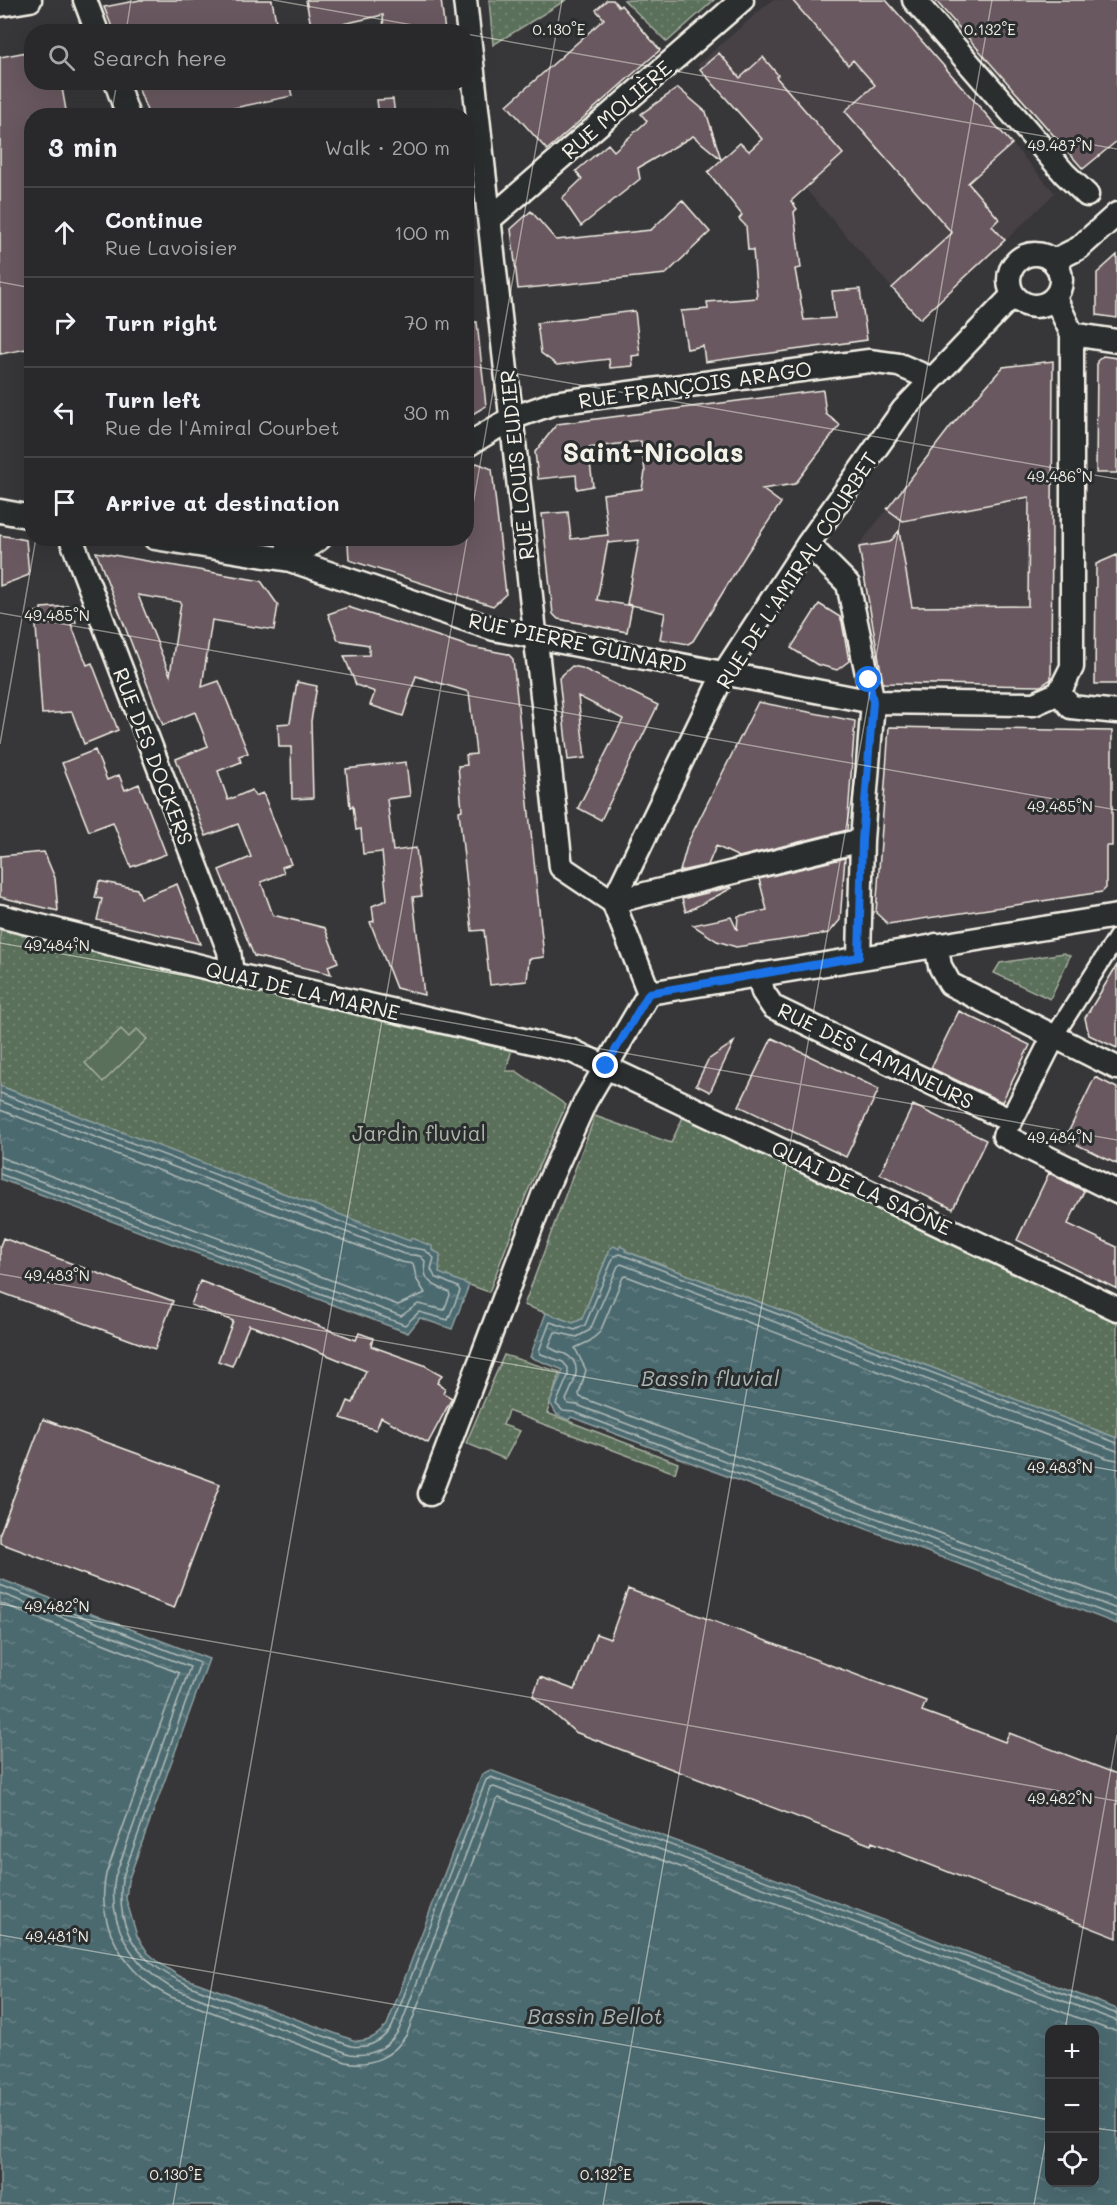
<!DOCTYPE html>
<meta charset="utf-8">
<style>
:root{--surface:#29282a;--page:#313032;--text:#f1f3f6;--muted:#a5a6a8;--line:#454447}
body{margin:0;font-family:Mali,sans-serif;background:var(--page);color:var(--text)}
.controls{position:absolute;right:18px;bottom:18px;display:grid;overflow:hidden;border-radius:12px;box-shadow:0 6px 24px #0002}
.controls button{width:54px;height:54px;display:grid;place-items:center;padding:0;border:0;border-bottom:2px solid var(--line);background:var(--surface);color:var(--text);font:30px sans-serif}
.stop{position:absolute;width:18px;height:18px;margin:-14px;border:4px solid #1a73e8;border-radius:50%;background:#fff}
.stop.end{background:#1a73e8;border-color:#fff;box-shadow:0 2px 6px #0008}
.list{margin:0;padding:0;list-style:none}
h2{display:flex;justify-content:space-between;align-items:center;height:78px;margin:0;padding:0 24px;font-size:26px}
h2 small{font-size:20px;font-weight:400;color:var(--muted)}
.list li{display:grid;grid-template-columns:39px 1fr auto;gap:18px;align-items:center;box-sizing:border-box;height:90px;padding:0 24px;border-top:2px solid var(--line)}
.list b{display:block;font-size:22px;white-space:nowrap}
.list p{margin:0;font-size:20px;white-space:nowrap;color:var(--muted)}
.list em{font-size:20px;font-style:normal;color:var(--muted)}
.icon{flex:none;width:33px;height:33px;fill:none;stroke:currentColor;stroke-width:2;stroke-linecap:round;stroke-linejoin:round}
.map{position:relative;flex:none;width:1117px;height:2205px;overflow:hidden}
.search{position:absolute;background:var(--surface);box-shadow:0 6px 24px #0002;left:24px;top:24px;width:450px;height:66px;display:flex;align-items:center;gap:15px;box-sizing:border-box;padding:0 21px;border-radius:24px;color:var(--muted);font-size:22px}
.panel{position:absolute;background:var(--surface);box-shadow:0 6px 24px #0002;left:24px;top:108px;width:450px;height:438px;border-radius:24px}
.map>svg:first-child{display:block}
.built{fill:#464044}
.grass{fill:url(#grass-dots);stroke:#a7b0a1;stroke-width:1.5}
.pitch{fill:#5a6f5a;stroke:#a7b0a1;stroke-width:1.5}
.water{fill:url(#water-ripples);stroke:#8fa0a0;stroke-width:1.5;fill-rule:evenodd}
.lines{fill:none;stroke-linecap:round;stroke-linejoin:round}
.shore{stroke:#b1bbb8;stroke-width:1.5}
.building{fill:#69585f;stroke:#f4f1e8;stroke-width:1.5;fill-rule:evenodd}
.pedestrian-casing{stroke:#f4f1e8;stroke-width:21}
.minor-casing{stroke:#f4f1e8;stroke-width:27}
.pedestrian{stroke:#2a2d2e;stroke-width:16}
.minor{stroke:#2a2d2e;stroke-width:22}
.route{stroke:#1a73e8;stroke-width:8}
.ticks{fill:none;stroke:#f4f1e8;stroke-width:1.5;stroke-opacity:0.45}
.labels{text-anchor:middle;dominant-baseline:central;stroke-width:6;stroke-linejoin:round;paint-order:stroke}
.street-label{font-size:21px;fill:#f4f1e8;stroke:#2a2d2e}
.park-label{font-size:21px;fill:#afb6a8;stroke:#2a2d2e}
.water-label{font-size:22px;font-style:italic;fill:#a8b4b2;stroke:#2a2d2e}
.district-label{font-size:27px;font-weight:bold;fill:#f4f1e8;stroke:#2a2d2e}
.ticks-label{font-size:15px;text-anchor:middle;fill:#f4f1e8;stroke:#2a2d2e;stroke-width:6;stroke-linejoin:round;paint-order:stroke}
</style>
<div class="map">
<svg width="1117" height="2205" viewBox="0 0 1117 2205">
<defs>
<pattern id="grass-dots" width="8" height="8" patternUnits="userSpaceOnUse" patternTransform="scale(1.5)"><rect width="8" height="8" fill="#5a6f5a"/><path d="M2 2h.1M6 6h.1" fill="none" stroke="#728472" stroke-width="1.8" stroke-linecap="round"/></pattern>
<pattern id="water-ripples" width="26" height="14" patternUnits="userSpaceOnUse" patternTransform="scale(1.5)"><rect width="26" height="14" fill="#4c6a70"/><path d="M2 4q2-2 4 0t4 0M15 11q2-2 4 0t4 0" fill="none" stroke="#668084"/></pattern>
</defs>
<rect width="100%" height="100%" fill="#373638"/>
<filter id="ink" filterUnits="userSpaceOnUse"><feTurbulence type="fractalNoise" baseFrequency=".0167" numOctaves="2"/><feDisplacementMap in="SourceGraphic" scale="12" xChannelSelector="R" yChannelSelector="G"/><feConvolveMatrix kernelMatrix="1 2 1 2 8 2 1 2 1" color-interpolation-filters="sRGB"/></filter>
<g filter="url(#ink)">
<path class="built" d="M772 0H887L1055 193 978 267 919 319 697 65Z
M1011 501H1052V607H870L859 545 887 509 904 521Z"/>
<path class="grass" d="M489 0H566L493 45Z
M624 0H714L667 42Z
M0 930 513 1045 506 1071H516L566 1105 526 1195 489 1292 441 1275 437 1269 440 1261 432 1250 0 1086Z
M1064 953 1070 956 1050 999 994 973 1000 963Z
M685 1113 1117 1322V1438L620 1249H610L582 1319 573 1323 524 1305 595 1116 671 1143Z
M504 1355 560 1372 547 1413 678 1463 675 1473 508 1411 503 1425 520 1431 505 1459 466 1443Z"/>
<path class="pitch" d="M121 1029 129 1037 137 1029 147 1039 103 1082 85 1063Z"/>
<path class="water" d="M0 1086 410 1241 411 1238 432 1246V1250L440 1254 439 1273 469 1285 452 1329 420 1318 408 1333 0 1179Z
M614 1246 619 1249 620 1246 626 1249 625 1251 1117 1438V1624L571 1417 569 1420 557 1415 550 1403 563 1370 530 1357 546 1313 573 1323 582 1319 610 1249Z
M0 1579 209 1659 128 1881 126 1899 137 1936 148 1953 162 1965 179 1976 353 2040C368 2043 377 2036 387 2025L482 1774 490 1770 1117 2009V2205H0ZM1050 2030H1094V2182H1050Z"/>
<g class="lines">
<path class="shore" d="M0 1093 407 1247 425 1250 434 1258 431 1269 435 1277 458 1287 460 1291 448 1320 419 1312 405 1325 0 1174
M0 1101 404 1254 420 1256 425 1261C422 1281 432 1285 449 1292L450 1295 444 1310 418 1304 401 1316 0 1166
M0 1110 401 1262 413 1264 417 1280 425 1293 398 1305 0 1157
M1117 1443 620 1254 614 1256 585 1325 575 1330 550 1322 539 1351 541 1354 563 1362 568 1368V1376L556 1404 563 1411 574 1412 1117 1617
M1117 1451 621 1264 618 1266 590 1330 577 1337 555 1332 549 1346C553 1351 559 1352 565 1354 586 1364 572 1386 566 1400L568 1404 577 1405 1117 1609
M1117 1460 1107 1458 626 1276 623 1277 600 1332 590 1341 575 1348 586 1370 579 1394 580 1397 1117 1600
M0 1585 200 1663 122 1879C111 1964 180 1983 244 2006 280 2020 315 2033 351 2046 369 2049 382 2041 392 2027L486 1780 491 1777 1117 2014
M0 1593 190 1667 115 1877C107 1925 132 1966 174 1989L350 2054C371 2057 388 2048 399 2030L491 1788 494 1787 1117 2021
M0 1603 179 1673 106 1874C95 1925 125 1975 171 1997L346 2062C371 2067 394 2056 407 2034L496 1800 499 1798 1107 2029 1117 2030"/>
</g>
<path class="building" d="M140 0H272L278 32H237L236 27 218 32H114L104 7Z
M306 0H441L445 32H384L383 15 312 31Z
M607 0H613L619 7 621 5 660 50 547 150 507 105 604 19 596 10Z
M792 0H886L1012 144 968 183 999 219 992 226 1005 240 920 319 892 288 952 233 845 111 875 85 853 60 848 65Z
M935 0H1117V141L1083 169Z
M32 51V82H61L67 116H32V348L0 354V57Z
M719 53 740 78 763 57 778 75 776 77 843 154 791 201 797 209 794 212 801 268 795 269 804 320 835 318 832 291 860 289 867 340 705 362 703 346 687 349 681 311 708 309 707 302 757 298 753 250H748L746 226 739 219 742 215 708 172 740 143 749 151 762 139 700 69Z
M136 82H289L292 96 195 116H149Z
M678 88 706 112 721 159 693 136 638 168 640 179 581 226 562 198 582 179 576 171 608 144 614 151 647 121 641 114Z
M393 99 395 116H379L377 100Z
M682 200 710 232 666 274 518 289 511 229 531 211 556 240 651 230Z
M1117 255V318L1097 315V273Z
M635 311 640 355 632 356 633 366 610 368 609 359 557 365 541 353 537 323Z
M466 322H477L486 406 466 418Z
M1103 356 1117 358V473H1096L1097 361Z
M1053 361 1051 679 1041 686 883 683 859 547 890 542 899 531 912 607 1028 606 1029 497 903 521 887 509 951 426 1003 367Z
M823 390 826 414 840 425 795 484 762 489 781 503 747 553 693 641 688 644 660 639 665 613 627 604 639 540 608 543V541L597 600 632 606 627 632 558 619 553 614 542 514 568 512 571 539 608 535 603 494 642 489 645 472 641 441 588 448 593 486 577 489 576 475 538 479 535 452 557 424Z
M477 463 492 469 506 594 493 606 349 560 348 543 355 538H466V469Z
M0 535 26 540 29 575 0 586Z
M96 552 261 581 278 605 274 630 212 620 202 687 219 681 248 753 239 756 241 762 218 771 228 800 252 790 255 796 263 793 291 864 282 867 284 873 261 882 273 915 325 928 338 962 328 966 331 974 254 956 219 870 251 857 238 824 206 836 176 759 208 746 195 712 163 725ZM138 595 181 602 170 675Z
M1117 555V684H1095L1096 564Z
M819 604 840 617 842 622 849 661 837 670 816 664 791 648Z
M70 606 76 622 71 624 87 665 92 663 118 730 84 744 72 712 42 714 35 612 41 611V608Z
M348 607 471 647 508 654 513 659 544 957 529 959 527 981 490 985 484 930 472 931 459 811 462 810 458 766 467 765 466 755 476 754 469 692 416 676 403 716 370 705 375 692 356 685 344 656 369 655V645L338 640 328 614Z
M572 666 582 668 658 705 601 820 578 808 623 719 578 696 585 758 568 760 559 678Z
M297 682 317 686 311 721 313 798 292 799 291 747H279L278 724 290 723Z
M758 702 855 721 847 830 739 857 716 846 708 865 680 871 688 842Z
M889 727 1112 731V846H1106V888L1102 892 888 924 876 913Z
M95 750 107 780 119 775 125 790 139 784 166 854 131 867 113 822 89 831 62 763Z
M406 762 410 796 387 799 393 851 416 848 422 896 413 897 424 995 396 988 370 922 374 921 372 906 387 900 382 852 363 854 361 829 356 830 353 806 350 807 346 769Z
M44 852 55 878 58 911 0 897V856Z
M845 858 840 920 829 933 736 947 717 941 693 925 731 917 737 930 738 916 767 910 759 879Z
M99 881 137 889 141 898 177 884 200 944 97 920 102 899 95 898Z
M731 887 732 888 686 912 682 899Z
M1117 965V1048L1089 1035 1085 1018Z
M959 1011 1030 1045 1002 1102 931 1068Z
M772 1038 879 1089 846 1157 739 1106Z
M734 1042 710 1092 696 1085 708 1060Z
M1095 1077 1117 1088V1164L1065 1139Z
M913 1105 986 1140 953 1209 880 1174Z
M1049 1173 1084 1191 1068 1224 1117 1247V1289L1017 1240Z
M3 1238 173 1301 155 1349 0 1292V1246Z
M200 1281 356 1340 359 1333 373 1338 371 1346 424 1365 442 1375 437 1383 445 1388 443 1393 452 1398 428 1443 381 1417 376 1430 341 1418 348 1401 353 1403 366 1371 291 1340 249 1325 232 1366 218 1361 233 1321 191 1305Z
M43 1419 220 1484 174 1608 0 1543V1533Z
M628 1589 926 1701 922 1711 966 1727 1005 1742 1009 1733 1117 1774V1938L872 1842 871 1845 575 1732 533 1696 540 1677 575 1690 596 1634 610 1639Z"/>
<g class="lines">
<defs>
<path id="pedestrian" d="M1053 1038 1117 937"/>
<path id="minor" d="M85 0 97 32
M465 0 561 867 613 902 862 840
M914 0 1065 174 1087 195
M0 5 30 0
M116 82 128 116
M490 219 742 0
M1009 280a26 26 0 1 1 52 0a26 26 0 1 1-52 0Z
M1053 261 1079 248 1117 214
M1072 334 1117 341
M466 446 512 418 554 403 869 361 899 365 932 379
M0 511 32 517
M71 538 229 951 232 974
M155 538 290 560 494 629 873 702 1034 704 1059 693 1072 667V334L1055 298
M287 538 290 560 320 538
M808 544 848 584 873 702 862 840 859 957
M1059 693 1071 707 1117 712
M0 916 232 974 572 1051 1117 1309
M936 945 940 966 950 984 1117 1068
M759 974 763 992 773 1007 1011 1121 1053 1038
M649 993 613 902 724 673 808 544 903 410 1013 295
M649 993 1117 916
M1004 1136 1117 1192
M430 1494 544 1193 585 1102 649 993"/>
</defs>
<use href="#pedestrian" class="pedestrian-casing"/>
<use href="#minor" class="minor-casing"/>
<use href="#pedestrian" class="pedestrian"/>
<use href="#minor" class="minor"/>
</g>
</g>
<g class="lines" filter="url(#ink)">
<path class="route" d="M606 1066 649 993 859 957 862 840 873 702 869 680"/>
</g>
<path class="ticks" d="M273 0 452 32M126 32 131 0M466 34 1117 149M111 116 117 82M0 282 32 288M466 365 1117 479M0 613 1117 810M0 744 36 538M0 943 1117 1140M0 1274 1117 1471M0 1604 1117 1801M0 1935 1050 2120M1065 2030 1117 1735M1094 2128 1117 2131M173 2205 562 0M603 2205 992 0M1034 2205 1050 2117"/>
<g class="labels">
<g class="street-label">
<text transform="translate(616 109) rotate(-41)">RUE MOLIÈRE</text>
<text transform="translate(695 384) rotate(-8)">RUE FRANÇOIS ARAGO</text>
<text transform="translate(516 465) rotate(-96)">RUE LOUIS EUDIER</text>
<text transform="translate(796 570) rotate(-57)">RUE DE L'AMIRAL COURBET</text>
<text transform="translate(578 642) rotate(12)">RUE PIERRE GUINARD</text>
<text transform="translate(154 756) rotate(69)">RUE DES DOCKERS</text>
<text transform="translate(303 990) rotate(13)">QUAI DE LA MARNE</text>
<text transform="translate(876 1055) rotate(26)">RUE DES LAMANEURS</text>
<text transform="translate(862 1187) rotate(25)">QUAI DE LA SAÔNE</text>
</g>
<g class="park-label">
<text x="419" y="1132">Jardin fluvial</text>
</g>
<g class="water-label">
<text x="710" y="1377">Bassin fluvial</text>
<text x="595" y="2015">Bassin Bellot</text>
</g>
<g class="district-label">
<text x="653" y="451">Saint-Nicolas</text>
</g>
</g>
<g class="ticks-label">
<text x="559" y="35">0.130°E</text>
<text x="990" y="35">0.132°E</text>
<text x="1060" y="151">49.487°N</text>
<text x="1060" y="482">49.486°N</text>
<text x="57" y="621">49.485°N</text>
<text x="1060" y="812">49.485°N</text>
<text x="57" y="951">49.484°N</text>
<text x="1060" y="1143">49.484°N</text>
<text x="57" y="1281">49.483°N</text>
<text x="1060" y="1473">49.483°N</text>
<text x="57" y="1612">49.482°N</text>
<text x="1060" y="1804">49.482°N</text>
<text x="57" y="1942">49.481°N</text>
<text x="176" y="2180">0.130°E</text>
<text x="606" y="2180">0.132°E</text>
</g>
</svg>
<div class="controls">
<button>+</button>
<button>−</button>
<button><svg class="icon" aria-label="locate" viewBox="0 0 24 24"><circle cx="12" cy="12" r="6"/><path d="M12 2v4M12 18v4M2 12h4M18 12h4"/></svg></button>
</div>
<div class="stop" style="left:869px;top:680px"></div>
<div class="stop end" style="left:606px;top:1066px"></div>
<div class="search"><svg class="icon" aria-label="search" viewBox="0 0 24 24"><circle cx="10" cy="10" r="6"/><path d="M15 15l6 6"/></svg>Search here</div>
<section class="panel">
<h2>3 min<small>Walk · 200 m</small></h2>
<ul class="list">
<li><svg class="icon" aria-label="ahead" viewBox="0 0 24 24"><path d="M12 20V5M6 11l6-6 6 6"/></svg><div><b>Continue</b><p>Rue Lavoisier</p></div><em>100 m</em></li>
<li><svg class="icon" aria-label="right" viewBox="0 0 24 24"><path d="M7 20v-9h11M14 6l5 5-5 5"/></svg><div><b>Turn right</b></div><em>70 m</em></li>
<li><svg class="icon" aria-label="left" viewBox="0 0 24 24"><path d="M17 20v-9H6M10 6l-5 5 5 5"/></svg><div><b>Turn left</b><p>Rue de l'Amiral Courbet</p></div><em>30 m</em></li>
<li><svg class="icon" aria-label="arrive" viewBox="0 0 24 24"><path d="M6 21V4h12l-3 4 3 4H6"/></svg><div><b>Arrive at destination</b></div></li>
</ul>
</section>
</div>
